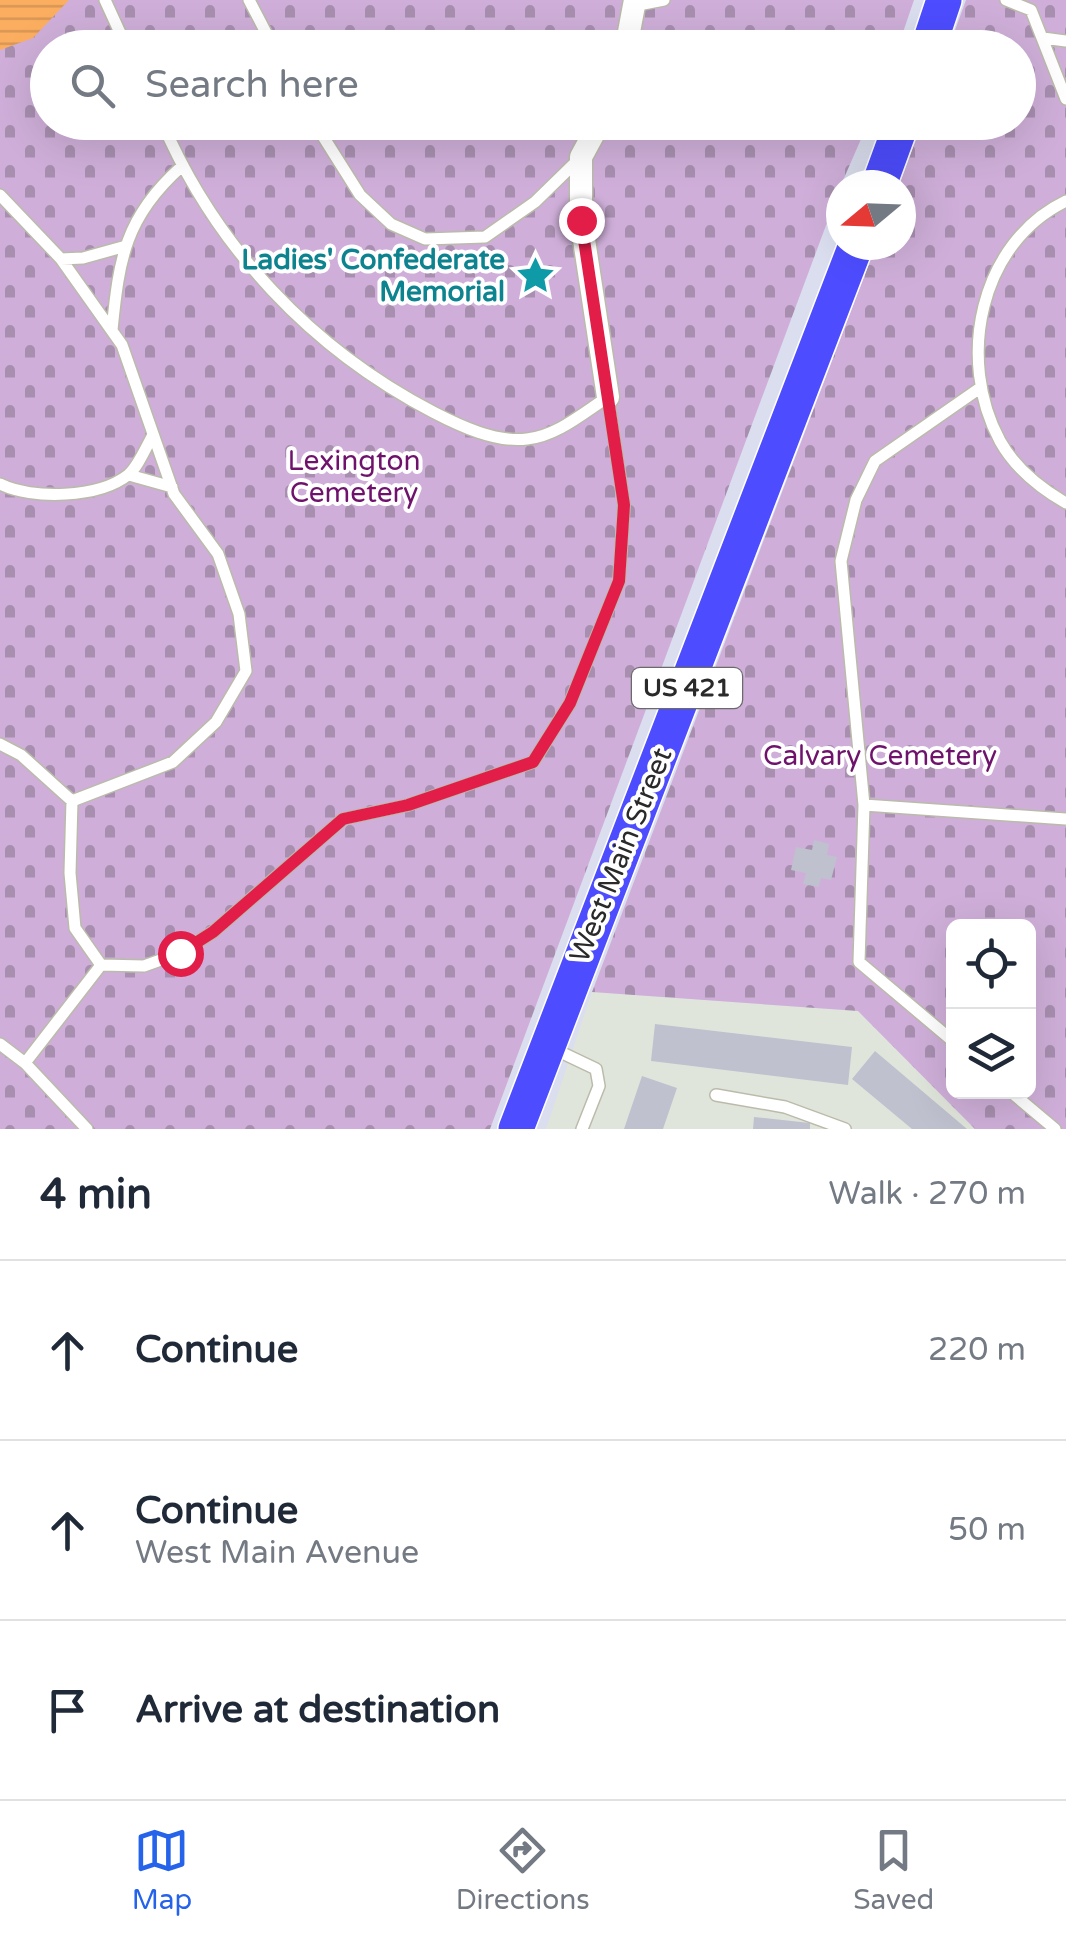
<!DOCTYPE html>
<meta charset="utf-8">
<style>
:root{--surface:#fff;--page:#f6f6f7;--text:#1f2937;--muted:#747a83;--line:#e0e1e3;--accent:#2563eb}
body{margin:0;font-family:"Varela Round",sans-serif;background:var(--page);color:var(--text)}
.controls{position:absolute;right:30px;bottom:30px;display:grid;overflow:hidden;border-radius:15px;box-shadow:0 10px 40px #0002}
.controls button{width:90px;height:90px;display:grid;place-items:center;padding:0;border:0;border-bottom:2px solid var(--line);background:var(--surface);color:var(--text);font:50px sans-serif}
.compass{position:absolute;left:826px;top:170px;width:90px;height:90px;border-radius:50%;background:var(--surface);box-shadow:0 10px 40px #0002;rotate:251deg}
.stop{position:absolute;width:30px;height:30px;margin:-22px;border:8px solid #e11d48;border-radius:50%;background:#fff}
.stop.end{background:#e11d48;border-color:#fff;box-shadow:0 2px 10px #0008}
.list{margin:0;padding:0;list-style:none}
h2{display:flex;justify-content:space-between;align-items:center;height:130px;margin:0;padding:0 40px;font-size:42px}
h2 small{font-size:32px;font-weight:400;color:var(--muted)}
.list li{display:grid;grid-template-columns:65px 1fr auto;gap:30px;align-items:center;box-sizing:border-box;height:180px;padding:0 40px;border-top:2px solid var(--line)}
.list b{display:block;font-size:38px;white-space:nowrap}
.list p{margin:0;font-size:32px;white-space:nowrap;color:var(--muted)}
.list em{font-size:32px;font-style:normal;color:var(--muted)}
.icon{flex:none;width:55px;height:55px;fill:none;stroke:currentColor;stroke-width:2;stroke-linecap:round;stroke-linejoin:round}
.map{position:relative;flex:none;width:1066px;height:1129px;overflow:hidden}
.search{position:absolute;background:var(--surface);box-shadow:0 10px 40px #0002;left:30px;right:30px;top:30px;height:110px;display:flex;align-items:center;gap:25px;box-sizing:border-box;padding:0 35px;border-radius:55px;color:var(--muted);font-size:38px}
.sheet{height:670px;background:var(--surface)}
nav{display:flex;justify-content:space-around;align-items:center;box-sizing:border-box;height:140px;border-top:2px solid var(--line);background:var(--surface);font-size:28px;color:var(--muted)}
nav a{display:grid;justify-items:center;gap:5px}
nav .on{color:var(--accent)}
.map>svg:first-child{display:block}
.industrial{fill:#e0e5db}
.cemetery{fill:url(#cemetery-stones);fill-rule:evenodd}
.water{fill:url(#water-rules)}
.building{fill:#bfc1cf}
.lines{fill:none;stroke-linecap:round;stroke-linejoin:round}
.lane-casing{stroke:#bbbbab;stroke-width:14}
.street-casing{stroke:#bbbbab;stroke-width:25}
.primary-casing{stroke:#fff;stroke-width:38}
.lane{stroke:#fff;stroke-width:11}
.street{stroke:#fff;stroke-width:22}
.primary{stroke:#4d4dff;stroke-width:35}
.route{stroke:#e11d48;stroke-width:12}
.labels{text-anchor:middle;dominant-baseline:central;stroke-width:8;stroke-linejoin:round;paint-order:stroke}
.shield{fill:#fff;stroke:#6a6a6a;stroke-width:2.5}
.shield-label{font-size:25px;font-weight:bold;fill:#2a2a2a}
.culture-label{font-size:28px;font-weight:bold;fill:#0d838f;stroke:#fff;text-anchor:end}
.park-label{font-size:28px;fill:#6f126c;stroke:#fff}
.street-label{font-size:28px;fill:#2a2a2a;stroke:#fff}
</style>
<div class="map">
<svg width="1066" height="1129" viewBox="0 0 1066 1129">
<defs>
<pattern id="cemetery-stones" width="16" height="16" patternUnits="userSpaceOnUse" patternTransform="scale(2.5)"><rect width="16" height="16" fill="#cfafd9"/><path d="M2 7V4a2 2 0 0 1 4 0v3zM10 15v-3a2 2 0 0 1 4 0v3z" fill="#a88fb0"/></pattern>
<pattern id="water-rules" width="6" height="5" patternUnits="userSpaceOnUse" patternTransform="scale(2.5)"><rect width="6" height="5" fill="#fcae60"/><path d="M0 2.5h6" fill="none" stroke="#d89654"/></pattern>
</defs>
<rect width="100%" height="100%" fill="#dadeee"/>
<path class="industrial" d="M592 992 858 1011 975 1129H546Z"/>
<path class="cemetery" d="M0 0H914L898 47 48 48V122L868 123 841 185 490 1129H0Z
M966 0H1066V1129H975L858 1011 592 992 876 245H901L899 185 922 123 1018 122V48L949 47ZM954 926H1028V1092H954Z"/>
<path class="water" d="M0 0H69L33 38 0 50Z"/>
<path class="building" d="M814 840 829 844 827 855 837 857 831 880 821 878 819 887 803 884 806 873 791 870 796 847 812 850Z
M655 1024 852 1047 848 1085 651 1061Z
M875 1051 967 1129H912L852 1079Z
M642 1076 677 1088 663 1129H624Z
M754 1117 810 1123V1129H753Z"/>
<g class="lines">
<defs>
<path id="lane" d="M105 0 127 48
M249 0 274 48
M1006 0 1031 10 1066 99
M633 6 664 0
M1043 38 1066 41
M314 122 360 195 391 224 425 239 485 237 535 202 578 160
M0 195 61 259 122 345 174 494 218 554 239 614 246 671 216 722 173 762 72 801 70 873 75 928 101 965 144 966 180 953 213 932 343 819 408 805 533 762 570 703 619 581 624 505 608 397C583 413 557 436 527 439 496 443 460 426 433 412 312 349 216 248 162 122
M1066 201C979 243 956 360 1000 441 1015 468 1040 488 1066 503
M61 259 83 258 126 246
M112 330C119 259 125 217 181 167
M129 475 172 487
M0 484C32 500 99 498 128 475 138 467 146 447 153 435
M0 744 21 755 72 801
M864 805 841 561 856 500 875 461 980 388
M954 1042 859 962 864 805 1066 819
M0 1044 25 1063 87 1129
M554 1049 596 1069 599 1086 582 1129
M25 1063 101 965
M1011 1092 1055 1129
M716 1095 785 1107 845 1129"/>
<path id="street" d="M626 48 635 0
M600 122 581 157V220L608 397"/>
<path id="primary" d="M928 48 944 0
M879 185 902 122
M516 1129 856 245"/>
</defs>
<use href="#lane" class="lane-casing"/>
<use href="#street" class="street-casing"/>
<use href="#primary" class="primary-casing"/>
<use href="#lane" class="lane"/>
<use href="#street" class="street"/>
<use href="#primary" class="primary"/>
</g>
<g class="lines">
<path class="route" d="M180 953 213 932 343 819 408 805 533 762 570 703 619 581 624 505 581 220"/>
</g>
<defs>
<symbol id="sight-bare" viewBox="-9 -9 18 18"><path d="M0-6L1.8-2.2L6-1.7L2.9 1.2L3.7 5.4L0 3.3L-3.7 5.4L-2.9 1.2L-6-1.7L-1.8-2.2Z" fill="#0f9aa8" stroke="#fff" stroke-width="2.5" paint-order="stroke"/></symbol>
</defs>
<g fill-rule="evenodd">
<use href="#sight-bare" x="508" y="248" width="55" height="55"/>
</g>
<g class="labels">
<rect class="shield" x="632" y="668" width="110" height="40" rx="8"/>
<g class="shield-label">
<text x="687" y="688">US 421</text>
</g>
<g class="culture-label">
<text x="505" y="260">Ladies' Confederate<tspan x="505" dy="32">Memorial</tspan></text>
</g>
<g class="park-label">
<text x="354" y="461">Lexington<tspan x="354" dy="32">Cemetery</tspan></text>
<text x="880" y="756">Calvary Cemetery</text>
</g>
<g class="street-label">
<text transform="translate(621 855) rotate(-68)">West Main Street</text>
</g>
</g>
</svg>
<div class="controls">
<button><svg class="icon" aria-label="locate" viewBox="0 0 24 24"><circle cx="12" cy="12" r="6"/><path d="M12 2v4M12 18v4M2 12h4M18 12h4"/></svg></button>
<button><svg class="icon" aria-label="layers" viewBox="0 0 24 24"><path d="M12 4l9 5-9 5-9-5zM3 14l9 5 9-5"/></svg></button>
</div>
<svg class="compass" viewBox="-18 -18 36 36"><path d="M0-13l5 13h-10z" fill="#e53935"/><path d="M0 13l5-13h-10z" fill="#747a83"/></svg>
<div class="stop" style="left:180px;top:953px"></div>
<div class="stop end" style="left:581px;top:220px"></div>
<div class="search"><svg class="icon" aria-label="search" viewBox="0 0 24 24"><circle cx="10" cy="10" r="6"/><path d="M15 15l6 6"/></svg>Search here</div>
</div>
<section class="sheet">
<h2>4 min<small>Walk · 270 m</small></h2>
<ul class="list">
<li><svg class="icon" aria-label="ahead" viewBox="0 0 24 24"><path d="M12 20V5M6 11l6-6 6 6"/></svg><div><b>Continue</b></div><em>220 m</em></li>
<li><svg class="icon" aria-label="ahead" viewBox="0 0 24 24"><path d="M12 20V5M6 11l6-6 6 6"/></svg><div><b>Continue</b><p>West Main Avenue</p></div><em>50 m</em></li>
<li><svg class="icon" aria-label="arrive" viewBox="0 0 24 24"><path d="M6 21V4h12l-3 4 3 4H6"/></svg><div><b>Arrive at destination</b></div></li>
</ul>
</section>
<nav>
<a class="on"><svg class="icon" aria-label="map" viewBox="0 0 24 24"><path d="M3 6l6-2 6 2 6-2v14l-6 2-6-2-6 2zM9 4v14M15 6v14"/></svg>Map</a>
<a><svg class="icon" aria-label="directions" viewBox="0 0 24 24"><path d="M12 3l9 9-9 9-9-9zM9 14v-3h6M13 9l2 2-2 2"/></svg>Directions</a>
<a><svg class="icon" aria-label="saved" viewBox="0 0 24 24"><path d="M7 4h10v16l-5-4-5 4z"/></svg>Saved</a>
</nav>
